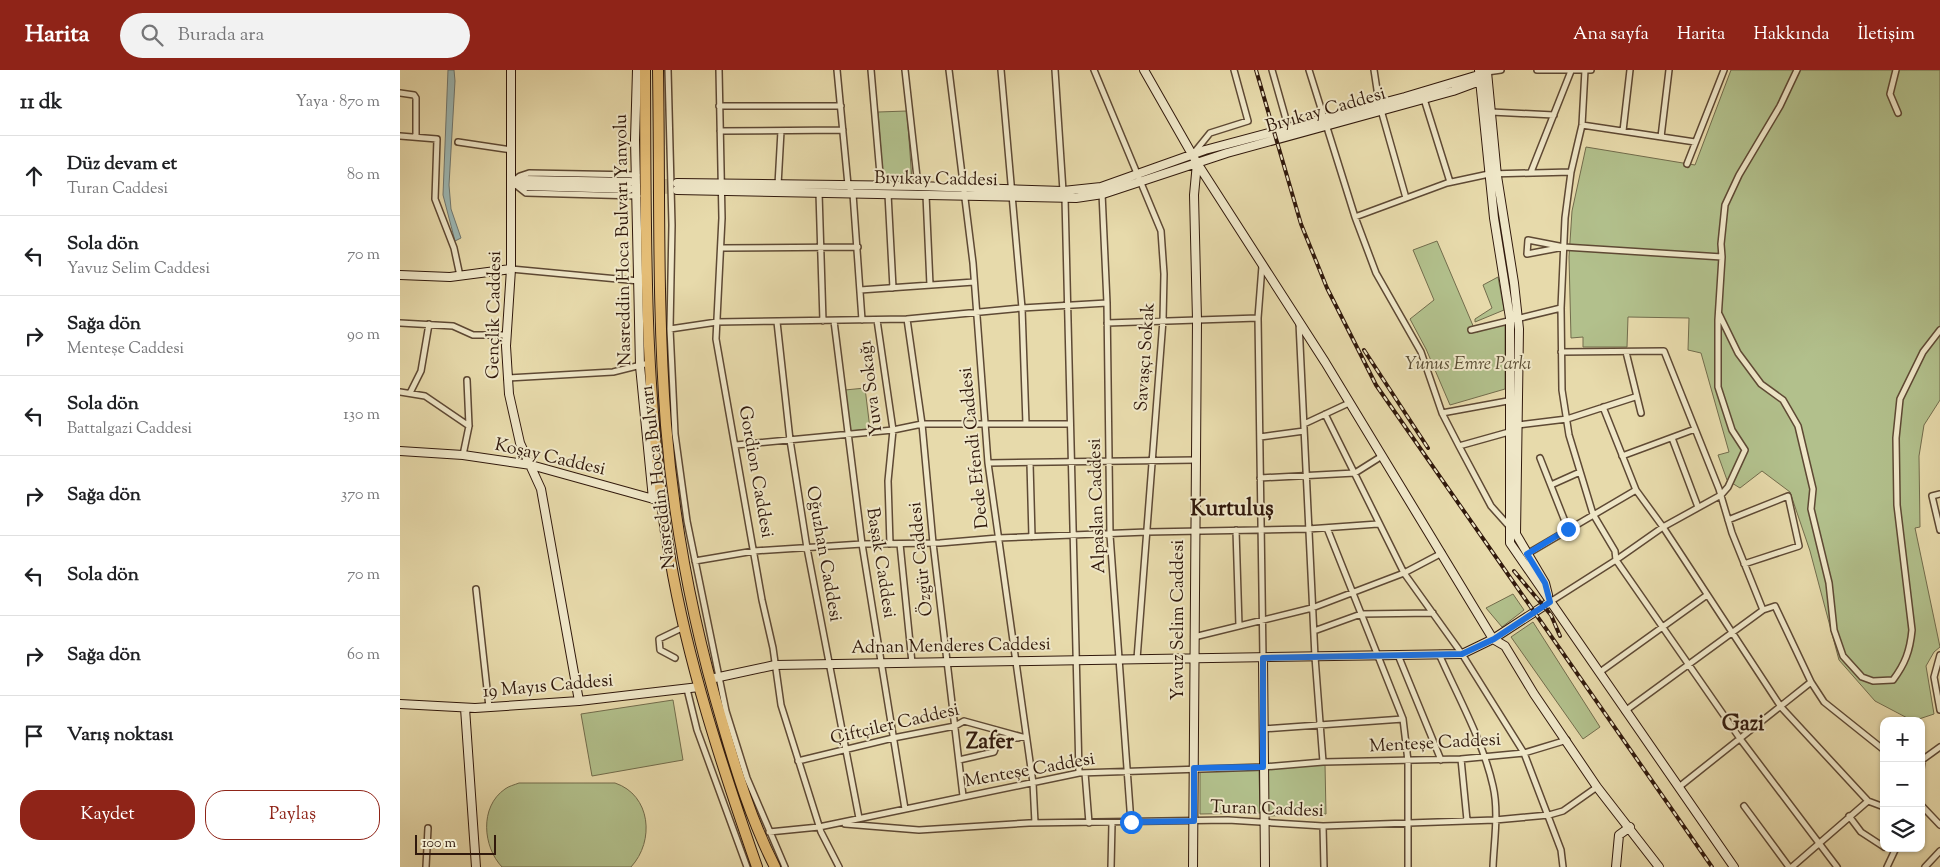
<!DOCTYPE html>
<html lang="tr">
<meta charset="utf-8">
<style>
:root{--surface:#fff;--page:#f2f2f2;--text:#202124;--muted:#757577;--line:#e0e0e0;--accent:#8f2418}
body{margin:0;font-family:"Sorts Mill Goudy",serif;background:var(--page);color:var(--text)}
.controls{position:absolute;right:15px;bottom:15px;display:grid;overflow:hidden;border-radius:10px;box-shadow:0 1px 4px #0004}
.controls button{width:45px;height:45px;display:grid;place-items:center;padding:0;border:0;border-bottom:1px solid var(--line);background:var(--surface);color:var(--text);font:25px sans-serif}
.scale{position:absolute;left:15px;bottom:12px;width:81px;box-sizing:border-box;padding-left:5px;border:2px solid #31190c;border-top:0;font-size:14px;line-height:18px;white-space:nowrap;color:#31190c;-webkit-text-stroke:4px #efe7c8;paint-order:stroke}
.stop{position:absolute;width:15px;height:15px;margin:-11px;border:4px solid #1a73e8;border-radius:50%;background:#fff}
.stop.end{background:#1a73e8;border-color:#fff;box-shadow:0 1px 5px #0008}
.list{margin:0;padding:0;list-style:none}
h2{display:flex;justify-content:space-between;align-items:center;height:65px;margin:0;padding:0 20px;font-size:21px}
h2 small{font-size:16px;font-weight:400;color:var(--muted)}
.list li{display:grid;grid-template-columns:32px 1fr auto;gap:15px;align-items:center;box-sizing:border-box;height:80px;padding:0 20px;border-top:1px solid var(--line)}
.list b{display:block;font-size:19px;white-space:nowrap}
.list p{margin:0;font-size:16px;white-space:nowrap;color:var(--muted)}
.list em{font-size:16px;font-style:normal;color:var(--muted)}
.actions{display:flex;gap:10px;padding:15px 20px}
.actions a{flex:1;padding:11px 0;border:1px solid var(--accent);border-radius:20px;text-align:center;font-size:18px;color:var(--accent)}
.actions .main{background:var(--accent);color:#fff}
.icon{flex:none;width:28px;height:28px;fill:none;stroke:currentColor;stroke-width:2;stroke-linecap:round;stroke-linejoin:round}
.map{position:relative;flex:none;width:1540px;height:797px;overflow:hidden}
header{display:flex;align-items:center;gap:30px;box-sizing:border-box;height:70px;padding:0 25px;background:var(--accent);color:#fff}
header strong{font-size:24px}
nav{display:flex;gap:28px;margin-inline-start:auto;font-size:18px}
.search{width:350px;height:45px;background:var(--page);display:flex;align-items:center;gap:12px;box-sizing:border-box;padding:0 18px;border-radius:28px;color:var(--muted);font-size:19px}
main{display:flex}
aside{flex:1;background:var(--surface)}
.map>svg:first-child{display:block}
.green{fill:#b2c08c;stroke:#726c4c}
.water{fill:#9cb8b5;stroke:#717871}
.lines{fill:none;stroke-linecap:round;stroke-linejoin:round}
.secondary-tunnel{stroke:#c3b38b;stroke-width:8;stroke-dasharray:8 4;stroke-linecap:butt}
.street-casing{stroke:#5e4934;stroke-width:8}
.secondary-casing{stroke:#31190c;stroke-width:10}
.highway-casing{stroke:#31190c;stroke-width:12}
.street{stroke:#efe7c8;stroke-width:5}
.secondary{stroke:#efe7c8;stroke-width:8}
.highway{stroke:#e4bd76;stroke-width:10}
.rail-casing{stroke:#31190c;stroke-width:4}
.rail{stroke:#efe7c8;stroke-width:2;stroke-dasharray:5.5;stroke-linecap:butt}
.route{stroke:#1a73e8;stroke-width:6}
.labels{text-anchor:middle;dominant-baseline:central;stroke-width:4;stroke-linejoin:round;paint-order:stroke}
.street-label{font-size:18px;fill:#31190c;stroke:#efe7c8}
.park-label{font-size:18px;font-style:italic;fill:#584b32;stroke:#efe7c8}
.district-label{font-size:22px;font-weight:bold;fill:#31190c;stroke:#efe7c8}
</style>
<header>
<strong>Harita</strong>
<div class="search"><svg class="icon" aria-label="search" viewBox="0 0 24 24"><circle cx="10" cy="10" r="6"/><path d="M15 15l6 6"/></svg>Burada ara</div>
<nav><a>Ana sayfa</a><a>Harita</a><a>Hakkında</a><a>İletişim</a></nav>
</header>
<main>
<aside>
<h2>11 dk<small>Yaya · 870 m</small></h2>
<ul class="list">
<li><svg class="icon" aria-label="ahead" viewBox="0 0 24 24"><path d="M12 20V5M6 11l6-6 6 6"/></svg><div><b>Düz devam et</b><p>Turan Caddesi</p></div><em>80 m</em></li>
<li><svg class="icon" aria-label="left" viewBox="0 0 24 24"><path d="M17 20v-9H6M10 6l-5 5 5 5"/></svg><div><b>Sola dön</b><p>Yavuz Selim Caddesi</p></div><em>70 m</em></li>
<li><svg class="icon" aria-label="right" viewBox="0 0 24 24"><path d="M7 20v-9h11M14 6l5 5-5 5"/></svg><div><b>Sağa dön</b><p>Menteşe Caddesi</p></div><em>90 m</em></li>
<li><svg class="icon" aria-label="left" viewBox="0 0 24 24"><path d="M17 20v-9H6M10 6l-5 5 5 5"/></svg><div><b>Sola dön</b><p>Battalgazi Caddesi</p></div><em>130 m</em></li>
<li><svg class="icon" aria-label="right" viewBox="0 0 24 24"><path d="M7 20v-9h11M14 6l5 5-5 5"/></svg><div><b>Sağa dön</b></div><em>370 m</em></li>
<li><svg class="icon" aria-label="left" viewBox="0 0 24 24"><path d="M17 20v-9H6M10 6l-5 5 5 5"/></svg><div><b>Sola dön</b></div><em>70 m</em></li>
<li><svg class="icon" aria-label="right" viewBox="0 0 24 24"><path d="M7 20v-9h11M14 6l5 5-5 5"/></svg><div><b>Sağa dön</b></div><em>60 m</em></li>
<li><svg class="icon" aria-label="arrive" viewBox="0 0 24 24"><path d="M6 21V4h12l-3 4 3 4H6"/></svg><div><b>Varış noktası</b></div></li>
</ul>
<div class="actions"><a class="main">Kaydet</a><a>Paylaş</a></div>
</aside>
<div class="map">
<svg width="1540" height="797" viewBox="0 0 1540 797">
<rect width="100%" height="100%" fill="#e7daab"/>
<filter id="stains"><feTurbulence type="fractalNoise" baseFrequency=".004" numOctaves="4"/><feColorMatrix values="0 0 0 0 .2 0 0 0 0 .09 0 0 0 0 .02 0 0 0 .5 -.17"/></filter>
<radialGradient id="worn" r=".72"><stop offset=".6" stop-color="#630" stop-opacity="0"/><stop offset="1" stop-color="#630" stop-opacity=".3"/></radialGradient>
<path class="green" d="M1331 0H1540V330L1524 355 1519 386 1520 457 1515 458 1540 577 1534 582 1526 596 1534 644 1513 651 1475 631 1439 590 1410 481 1390 422 1362 401 1340 418 1327 410 1318 385 1329 382 1301 283 1288 280 1289 248 1228 247 1227 277H1183V267L1171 268 1169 187 1172 141 1186 77 1295 95Z
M507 41 512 111 486 112 483 108 478 42Z
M1037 171 1074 258 1077 262 1105 253V319L1050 335 1026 279 1010 249 1034 230 1013 180Z
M1098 207 1104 240 1075 252V249L1092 238 1083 215Z
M465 318 470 359 450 361 445 320Z
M1113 524 1124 540 1102 557 1086 538Z
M1133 552 1200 657 1183 669 1111 567Z
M273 630 283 690 192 706 181 644Z
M925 694 926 744 868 746 867 697Z
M859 700 860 743 800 744V701Z
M119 713H215C251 725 255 771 231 797H102C83 777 79 737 105 719 109 716 114 715 119 713Z"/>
<path class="water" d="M48 0H54L55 11 49 115 51 139 61 168 55 171 43 125Z"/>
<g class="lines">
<path class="secondary-tunnel" d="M241 113H277
M241 119 277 120"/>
<defs>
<path id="street" d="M268 0 272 155 270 259 275 364 287 451 326 641 347 708 385 797
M319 0 322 148 316 269 362 530 373 578 381 635 421 762 439 797
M437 0 448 115 453 124 462 250
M471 0 481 116
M505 0 518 116
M549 0 573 193 588 393 633 713 635 753
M601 0 622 238 626 354
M655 0 663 121 665 128 679 703
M694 0 761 161 764 204 763 250 737 589
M872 0 889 60
M909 0 955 147 976 203 1021 282 1042 343 1059 376 1091 436 1108 455
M974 0 979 33 1006 128
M1137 0H1191
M1397 0 1380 36 1339 105 1325 135 1321 174 1322 187 1318 250V317L1332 360 1345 380 1328 417 1321 425 1263 457 1216 490 1341 670 1437 797
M1496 0 1490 24 1498 43
M1087 2 1101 0
M0 23 14 25 16 28V67
M1024 29 1050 112
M319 36H441
M1091 42 1154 45
M1182 55 1295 72
M320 61 443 60
M1223 61 1230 0
M0 66 37 69 35 129 54 178 60 206
M1261 67 1269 0
M58 72 112 80
M793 84 810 63 848 51 834 0
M1287 94 1324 0
M1131 102 1171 1
M237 105 129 103 120 106 112 112 126 123 238 126
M378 115 381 61
M419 123 423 251
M702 123 707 233 710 465 731 753
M488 124 493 218
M526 125 530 215
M955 147 1047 113 1089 104 1171 102
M1164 177 1127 184 1128 170 1164 177 1322 187
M321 178 458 177
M862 196 858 248 863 588
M111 199 239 211
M460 220 574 212
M1319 244 1338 283 1361 314 1383 330 1398 356 1413 419 1411 439 1429 513 1434 560 1443 586 1462 607 1473 611 1493 610C1505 594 1510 581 1512 560L1497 435 1496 368 1500 329 1523 282 1540 260
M507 249 522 354 533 473 563 726
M477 250 493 360 488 411 490 474
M434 251 462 474 505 739
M377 252 390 370 407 478 459 748
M0 253 53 256 73 265H107
M707 253 858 248
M899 253 915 587 923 692
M270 259 317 252 507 249 622 238 707 233
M1071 260 1161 238
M1161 282 1264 281 1319 419 1332 463 1363 540 1375 536 1411 612 1424 632 1484 680
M1226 282 1241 343
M107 308 213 302 249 293
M0 322 25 326 69 356
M10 323 21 301 29 254
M1203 337 1236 420 1263 457 1381 637 1468 731 1484 737
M1042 343 1113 330
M925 344 1004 503 1062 584 1124 683 1161 780 1163 797
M904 354 949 333
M1118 355 1167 349 1235 327
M860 367 904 361
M1272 368 1298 437
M336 375 493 360 522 354H670
M1059 376 1109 362
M63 385 69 356 67 310
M1222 386 1295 359
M1140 388 1168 459
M588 393 796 390
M630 393 632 467
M860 408 955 403 982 386
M1151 415 1180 402
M1540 424 1532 426 1540 460
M1328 450 1388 426 1399 476 1344 494
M927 458 1003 649 1008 691V797
M836 460 839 556
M500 474 512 593
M1127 484 1236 420
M295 491 354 481 462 474 540 473 598 468 747 462 908 459 978 454
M76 519 89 637
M1150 532 1216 490 1215 481 1193 444 1169 365 1162 320 1161 238 1165 148 1171 102 1182 55 1185 0
M914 561 961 544 1033 543
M794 567 912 538 1004 503 1042 483
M1039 584C1058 627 1083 671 1093 716 1099 742 1094 771 1093 797
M998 585 1041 690
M1540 585 1534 607 1540 640
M275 588 260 580 259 569 284 557
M1200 602 1307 525
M287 619 297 660 347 797
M1225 641 1363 540
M863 659 1003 649
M1061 689 1067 750
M559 690 594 682 599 668H618
M398 691 493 668 555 656 564 651 626 668
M1521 699 1522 690 1540 677
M685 703 689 753
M1279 717 1411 612
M1521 735 1540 755
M1344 736 1389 797
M1449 746 1461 762 1484 777
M445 754 519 760 629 753 828 750 923 756 1095 750 1149 745 1163 741 1197 717
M923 756 924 797
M369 762 419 757 679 703 863 697 923 692 1061 689 1124 683 1167 670
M26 797 28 758
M711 797 712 753
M1392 797 1468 731
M1487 797 1496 778
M1525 797 1540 781"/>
<path id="secondary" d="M111 0V199L106 276 109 324 120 373 141 419 179 631
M237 0 235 70 240 296 253 429
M744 0 797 93 925 292 1093 569 1105 576 1134 624 1197 717 1259 797
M1079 0 1094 148 1110 248V473L1334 797
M1087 2 1097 106 1114 213 1119 259 1116 464 1145 513 1148 525
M112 112 125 110 230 112
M114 113 125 116 229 119
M277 113 518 116 663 121 701 117 805 80 1005 27 1082 4
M277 120 676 128 703 124 827 83 1053 21 1080 11 1087 2
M0 205 50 207 111 199
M0 381 63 385 131 395 257 430
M863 588 865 797
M310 609 375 595 1062 584 1093 569 1150 532
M0 634 75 638 179 631 299 617
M65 638 76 797
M793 797 797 250 794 125 797 93
M1216 797 1219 765 1230 757"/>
<path id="highway" d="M245 0C246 163 243 326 270 488 288 594 322 696 357 797
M258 0C260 118 257 237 266 355 274 456 294 558 323 655 337 703 352 752 375 797"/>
</defs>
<use href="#street" class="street-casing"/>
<use href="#secondary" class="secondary-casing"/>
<use href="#highway" class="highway-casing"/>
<use href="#street" class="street"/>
<use href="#secondary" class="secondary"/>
<use href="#highway" class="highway"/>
<defs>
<path id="rail" d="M856 0 901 154 927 218 976 315 1312 797
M964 280 1028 378
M1114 501 1151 545 1160 566"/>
</defs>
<use href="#rail" class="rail-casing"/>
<use href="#rail" class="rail"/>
</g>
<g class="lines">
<path class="route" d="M731 752 794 751V698L863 697V588L1062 584 1094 569 1150 532 1145 513 1127 484 1168 459"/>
</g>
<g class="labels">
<g class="street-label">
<text transform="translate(926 41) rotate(-16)">Bıyıkay Caddesi</text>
<text transform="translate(536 110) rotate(1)">Bıyıkay Caddesi</text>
<text transform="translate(224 170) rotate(-91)">Nasreddin Hoca Bulvarı Yanyolu</text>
<text transform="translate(95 245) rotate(-89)">Gençlik Caddesi</text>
<text transform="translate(746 287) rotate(-86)">Savaşçı Sokak</text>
<text transform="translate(472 318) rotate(-97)">Yuva Sokağı</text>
<text transform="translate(575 378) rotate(-96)">Dede Efendi Caddesi</text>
<text transform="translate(150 388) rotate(13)">Koşay Caddesi</text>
<text transform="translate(355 402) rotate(80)">Gordion Caddesi</text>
<text transform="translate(259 407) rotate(-97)">Nasreddin Hoca Bulvarı</text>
<text transform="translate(698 436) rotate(-92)">Alpaslan Caddesi</text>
<text transform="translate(423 484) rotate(80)">Oğuzhan Caddesi</text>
<text transform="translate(522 489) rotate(-96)">Özgür Caddesi</text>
<text transform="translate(480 493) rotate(81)">Başak Caddesi</text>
<text transform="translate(779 550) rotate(-90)">Yavuz Selim Caddesi</text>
<text transform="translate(551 577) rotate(-1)">Adnan Menderes Caddesi</text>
<text transform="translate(148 617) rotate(-5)">19 Mayıs Caddesi</text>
<text transform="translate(495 655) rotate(-13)">Çiftçiler Caddesi</text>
<text transform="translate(1035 674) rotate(-3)">Menteşe Caddesi</text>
<text transform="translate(630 701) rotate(-10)">Menteşe Caddesi</text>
<text transform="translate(867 740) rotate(2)">Turan Caddesi</text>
</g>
<g class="park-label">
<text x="1068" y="295">Yunus Emre Parkı</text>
</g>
<g class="district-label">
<text x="832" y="440">Kurtuluş</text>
<text x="1343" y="655">Gazi</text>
<text x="590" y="673">Zafer</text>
</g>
</g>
<rect width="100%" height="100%" filter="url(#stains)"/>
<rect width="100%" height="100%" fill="url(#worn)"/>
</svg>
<div class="controls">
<button>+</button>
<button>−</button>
<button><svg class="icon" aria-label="layers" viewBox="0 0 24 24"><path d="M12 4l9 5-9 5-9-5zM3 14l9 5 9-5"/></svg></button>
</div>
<div class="scale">100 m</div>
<div class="stop" style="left:731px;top:752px"></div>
<div class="stop end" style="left:1168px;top:459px"></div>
</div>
</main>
